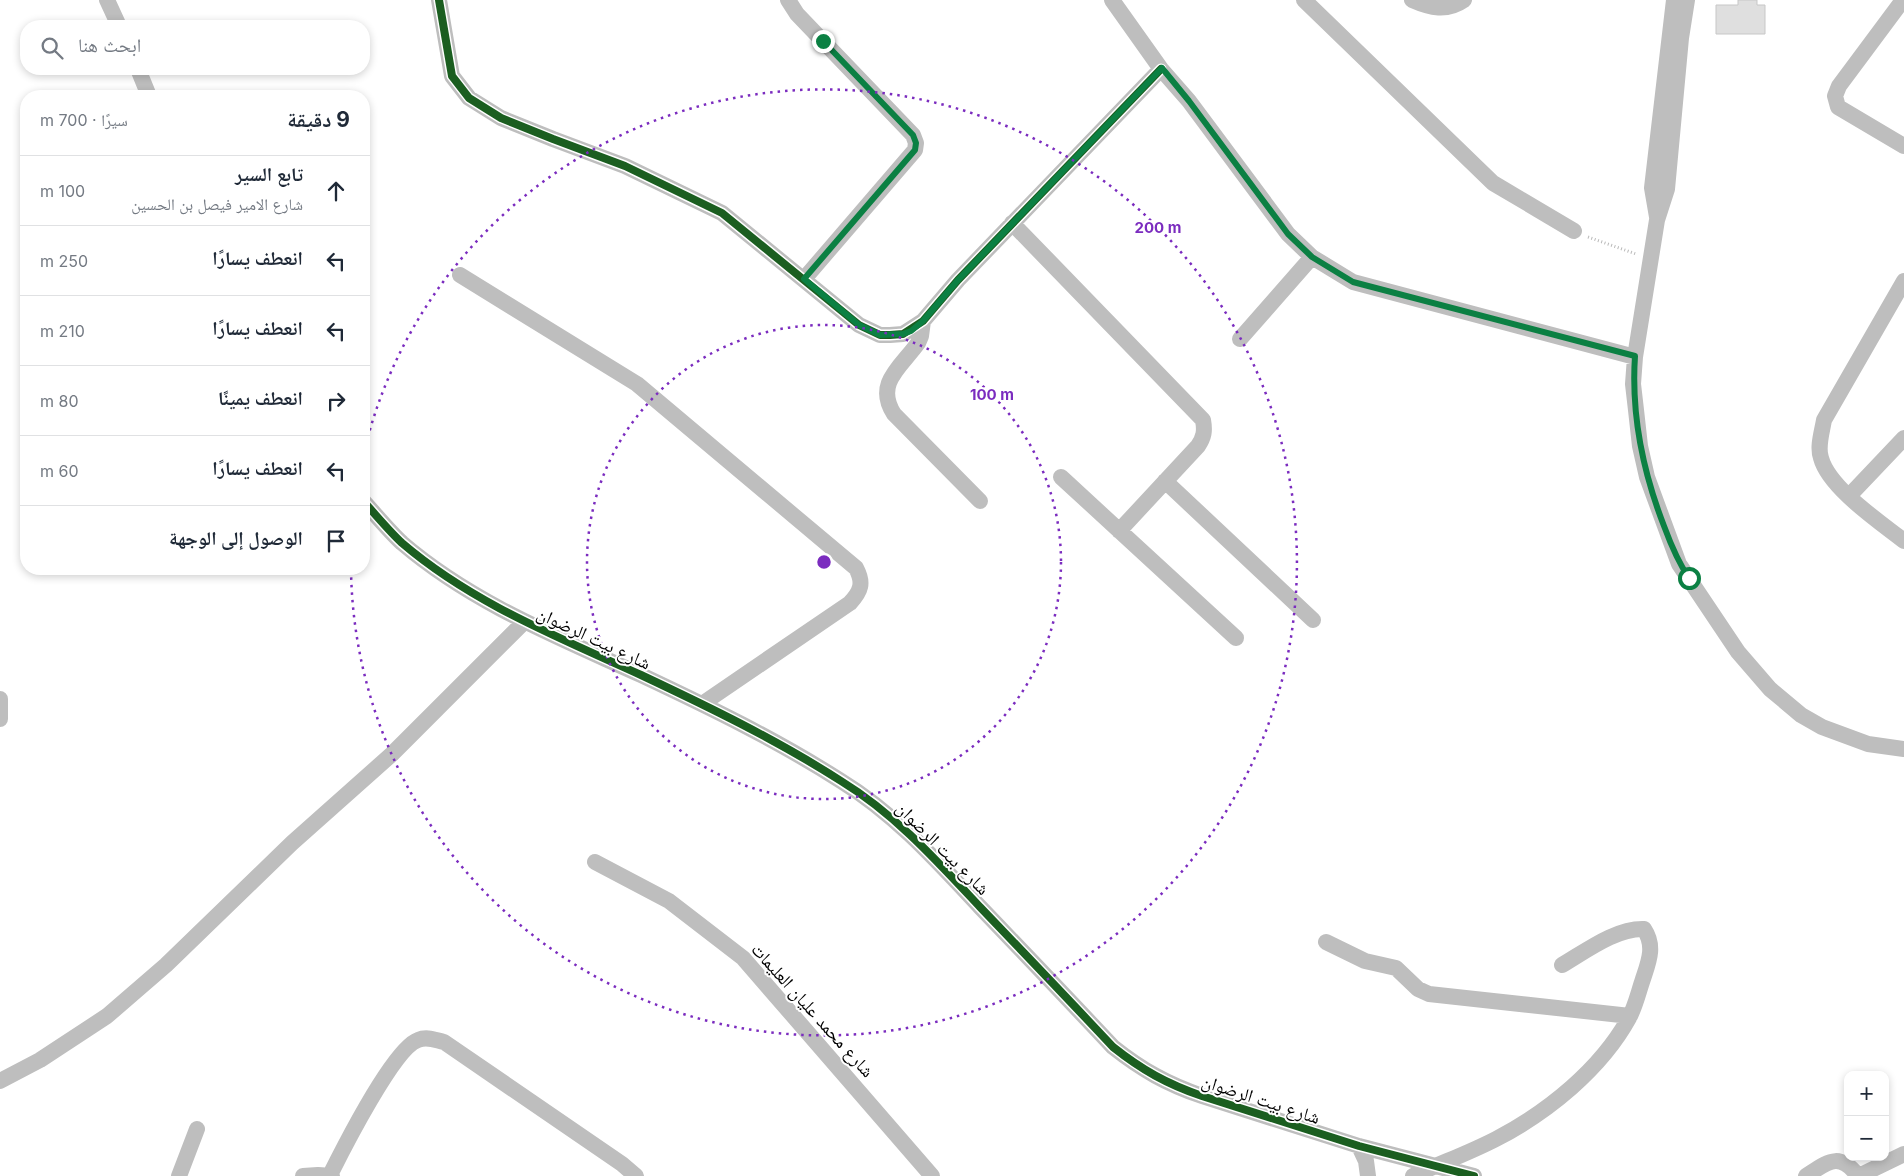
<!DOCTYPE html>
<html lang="ar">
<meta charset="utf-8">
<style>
:root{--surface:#fff;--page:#f2f2f3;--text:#1f2937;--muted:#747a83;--line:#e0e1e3}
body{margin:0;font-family:Inter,"Noto Naskh Arabic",sans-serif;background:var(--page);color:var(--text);direction:rtl}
.controls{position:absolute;right:15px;bottom:15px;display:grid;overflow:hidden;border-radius:10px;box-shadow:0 2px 8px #0003}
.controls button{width:45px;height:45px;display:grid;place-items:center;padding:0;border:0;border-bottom:1px solid var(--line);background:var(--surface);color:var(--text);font:25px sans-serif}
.stop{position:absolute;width:15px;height:15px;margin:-11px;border:4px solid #0b8043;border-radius:50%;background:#fff}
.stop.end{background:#0b8043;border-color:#fff;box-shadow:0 1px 5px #0008}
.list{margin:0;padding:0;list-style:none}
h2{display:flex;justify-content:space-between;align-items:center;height:65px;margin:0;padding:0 20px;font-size:21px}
h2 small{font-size:16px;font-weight:400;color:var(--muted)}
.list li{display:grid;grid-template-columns:32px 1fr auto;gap:15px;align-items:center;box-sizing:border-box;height:70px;padding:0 20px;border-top:1px solid var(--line)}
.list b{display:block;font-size:19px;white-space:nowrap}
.list p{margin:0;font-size:16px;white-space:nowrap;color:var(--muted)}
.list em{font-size:16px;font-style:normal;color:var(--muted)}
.icon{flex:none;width:28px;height:28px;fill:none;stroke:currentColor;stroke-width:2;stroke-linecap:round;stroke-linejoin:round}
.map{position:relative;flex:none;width:1904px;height:1176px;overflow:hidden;direction:ltr}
.search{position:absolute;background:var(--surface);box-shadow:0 2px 8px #0003;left:20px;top:20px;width:350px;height:55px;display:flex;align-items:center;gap:12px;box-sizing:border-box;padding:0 18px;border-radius:20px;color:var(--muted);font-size:19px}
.panel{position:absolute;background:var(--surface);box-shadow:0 2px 8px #0003;left:20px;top:90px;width:350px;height:485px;border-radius:20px;direction:rtl}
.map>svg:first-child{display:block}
.building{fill:#dfdfdf;stroke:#c7c7c7}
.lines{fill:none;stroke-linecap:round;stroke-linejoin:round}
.path{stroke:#b9b9b9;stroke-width:3;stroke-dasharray:1 2.5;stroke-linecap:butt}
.minor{stroke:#bebebe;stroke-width:16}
.cycleway-casing{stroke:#fff;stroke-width:11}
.cycleway{stroke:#1b5e20;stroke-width:8}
.route{stroke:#0b8043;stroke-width:6}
.ring{fill:none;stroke:#7b2cbf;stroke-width:2.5;stroke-dasharray:2.5 5}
.labels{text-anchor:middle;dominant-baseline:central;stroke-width:4;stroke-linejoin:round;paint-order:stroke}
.street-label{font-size:18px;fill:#000;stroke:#fff}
.centre{fill:#7b2cbf;stroke:#fff;stroke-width:2.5}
.ring-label{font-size:15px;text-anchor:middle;font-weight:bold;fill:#7b2cbf;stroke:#fff;stroke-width:4;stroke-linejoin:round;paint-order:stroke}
</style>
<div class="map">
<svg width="1904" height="1176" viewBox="0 0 1904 1176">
<rect width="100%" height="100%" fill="#fff"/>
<path class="building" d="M1738 0H1757V5H1765V34H1716V5H1738Z"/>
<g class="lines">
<path class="path" d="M1588 237 1636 254"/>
<path class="minor" d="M107 0 119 26
M439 0 452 76 469 98 501 118 553 139 625 166 722 213 859 325 880 335H890L903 334 923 321 958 280 1161 69
M788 0 797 14 913 135 916 143 915 150 804 279
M1112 0 1161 69 1189 101 1288 234 1312 257 1353 282 1635 357
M1304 0 1493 183 1574 231
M1412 0C1430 8 1447 12 1464 0
M1687 0 1681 38 1667 189 1657 220 1635 357 1633 384 1636 410 1640 446 1647 477 1679 564 1738 652 1770 689 1801 715 1822 727 1868 744 1904 749
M1903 0 1839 86 1835 96 1838 107 1904 146
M138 69 149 96
M1657 217 1652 188 1674 0
M1012 223 1203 420C1205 431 1204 437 1198 446L1119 531
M460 275 637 384 856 568C864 583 861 591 850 603L702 704
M1904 281 1824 420C1822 432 1817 447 1821 458 1829 488 1880 522 1904 541
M923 321 921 336 918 343C902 366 874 383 894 414L980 501
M1240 339 1312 257
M1061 477 1236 638
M1165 481 1313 620
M1849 496 1904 438
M364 502C376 515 389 531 402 543 472 603 558 637 641 675 709 707 777 740 841 781 895 814 937 861 980 907 1025 954 1069 1000 1113 1047 1142 1070 1167 1084 1202 1096L1359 1146 1474 1176
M0 699V719
M595 862 669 901 743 958 932 1176
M1326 942 1365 961 1396 968 1418 989 1429 994 1630 1016
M0 1081 40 1060 107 1016 166 965 292 843 392 754 524 622
M1359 1146 1366 1161 1368 1176
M330 1175C343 1149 394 1048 418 1040 427 1036 435 1040 444 1042L622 1164 636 1176
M179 1176 197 1129
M303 1176 318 1175 332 1176
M1413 1176C1441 1163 1469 1153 1496 1139 1548 1112 1601 1069 1629 1018 1635 1007 1638 994 1642 982 1648 963 1656 947 1644 929 1616 928 1586 951 1562 965
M1806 1176C1828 1162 1839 1151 1858 1176
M1859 1176 1904 1154"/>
<defs>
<path id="cycleway" d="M439 0 452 76 469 98 501 118 553 139 625 166 722 213 859 325 880 335H890L903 334 923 321 958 280 1161 69
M364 502C376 515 389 531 402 543 472 603 558 637 641 675 709 707 777 740 841 781 895 814 937 861 980 907 1025 954 1069 1000 1113 1047 1142 1070 1167 1084 1202 1096L1359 1146 1474 1176"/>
</defs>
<use href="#cycleway" class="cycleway-casing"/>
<use href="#cycleway" class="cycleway"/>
</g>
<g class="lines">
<path class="route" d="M823 41 913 135 916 143 915 150 804 279 859 325 880 335 903 334 911 331 923 321 958 280 1162 68 1189 101 1288 234 1312 257 1353 282 1635 356C1631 415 1643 472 1664 526 1671 545 1678 562 1689 578"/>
</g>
<g class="ring">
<circle cx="824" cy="562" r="237"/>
<path d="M364 452A473 473 0 1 1 351 570"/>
</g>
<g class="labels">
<g class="street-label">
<text transform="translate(594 638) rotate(25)">شارع بيت الرضوان</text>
<text transform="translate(943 848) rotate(45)">شارع بيت الرضوان</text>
<text transform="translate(813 1010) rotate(48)">شارع محمد عليان العليمات</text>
<text transform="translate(1261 1099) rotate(18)">شارع بيت الرضوان</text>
</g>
</g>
<circle cx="824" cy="562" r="8" class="centre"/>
<g class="ring-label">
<text x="1158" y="233">200 m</text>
<text x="992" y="400">100 m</text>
</g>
</svg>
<div class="controls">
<button>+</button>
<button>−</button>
</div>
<div class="stop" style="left:1689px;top:578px"></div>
<div class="stop end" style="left:823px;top:41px"></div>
<div class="search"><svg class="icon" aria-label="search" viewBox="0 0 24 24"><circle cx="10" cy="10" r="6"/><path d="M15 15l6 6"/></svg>ابحث هنا</div>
<section class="panel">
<h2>9 دقيقة<small>سيرًا · 700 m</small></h2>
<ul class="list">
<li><svg class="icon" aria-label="ahead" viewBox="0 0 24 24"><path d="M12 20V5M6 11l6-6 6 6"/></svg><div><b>تابع السير</b><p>شارع الامير فيصل بن الحسين</p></div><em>100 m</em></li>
<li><svg class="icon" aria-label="left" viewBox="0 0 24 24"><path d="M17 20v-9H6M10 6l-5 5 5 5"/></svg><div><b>انعطف يسارًا</b></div><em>250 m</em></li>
<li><svg class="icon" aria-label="left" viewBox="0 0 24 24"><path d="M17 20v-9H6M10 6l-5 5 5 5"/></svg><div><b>انعطف يسارًا</b></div><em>210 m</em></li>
<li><svg class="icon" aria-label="right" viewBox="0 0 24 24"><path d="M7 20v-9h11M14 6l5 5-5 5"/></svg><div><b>انعطف يمينًا</b></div><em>80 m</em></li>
<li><svg class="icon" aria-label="left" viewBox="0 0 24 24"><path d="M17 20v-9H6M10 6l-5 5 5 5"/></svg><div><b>انعطف يسارًا</b></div><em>60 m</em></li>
<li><svg class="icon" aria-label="arrive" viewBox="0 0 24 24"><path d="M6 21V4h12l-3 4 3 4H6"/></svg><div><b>الوصول إلى الوجهة</b></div></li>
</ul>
</section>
</div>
